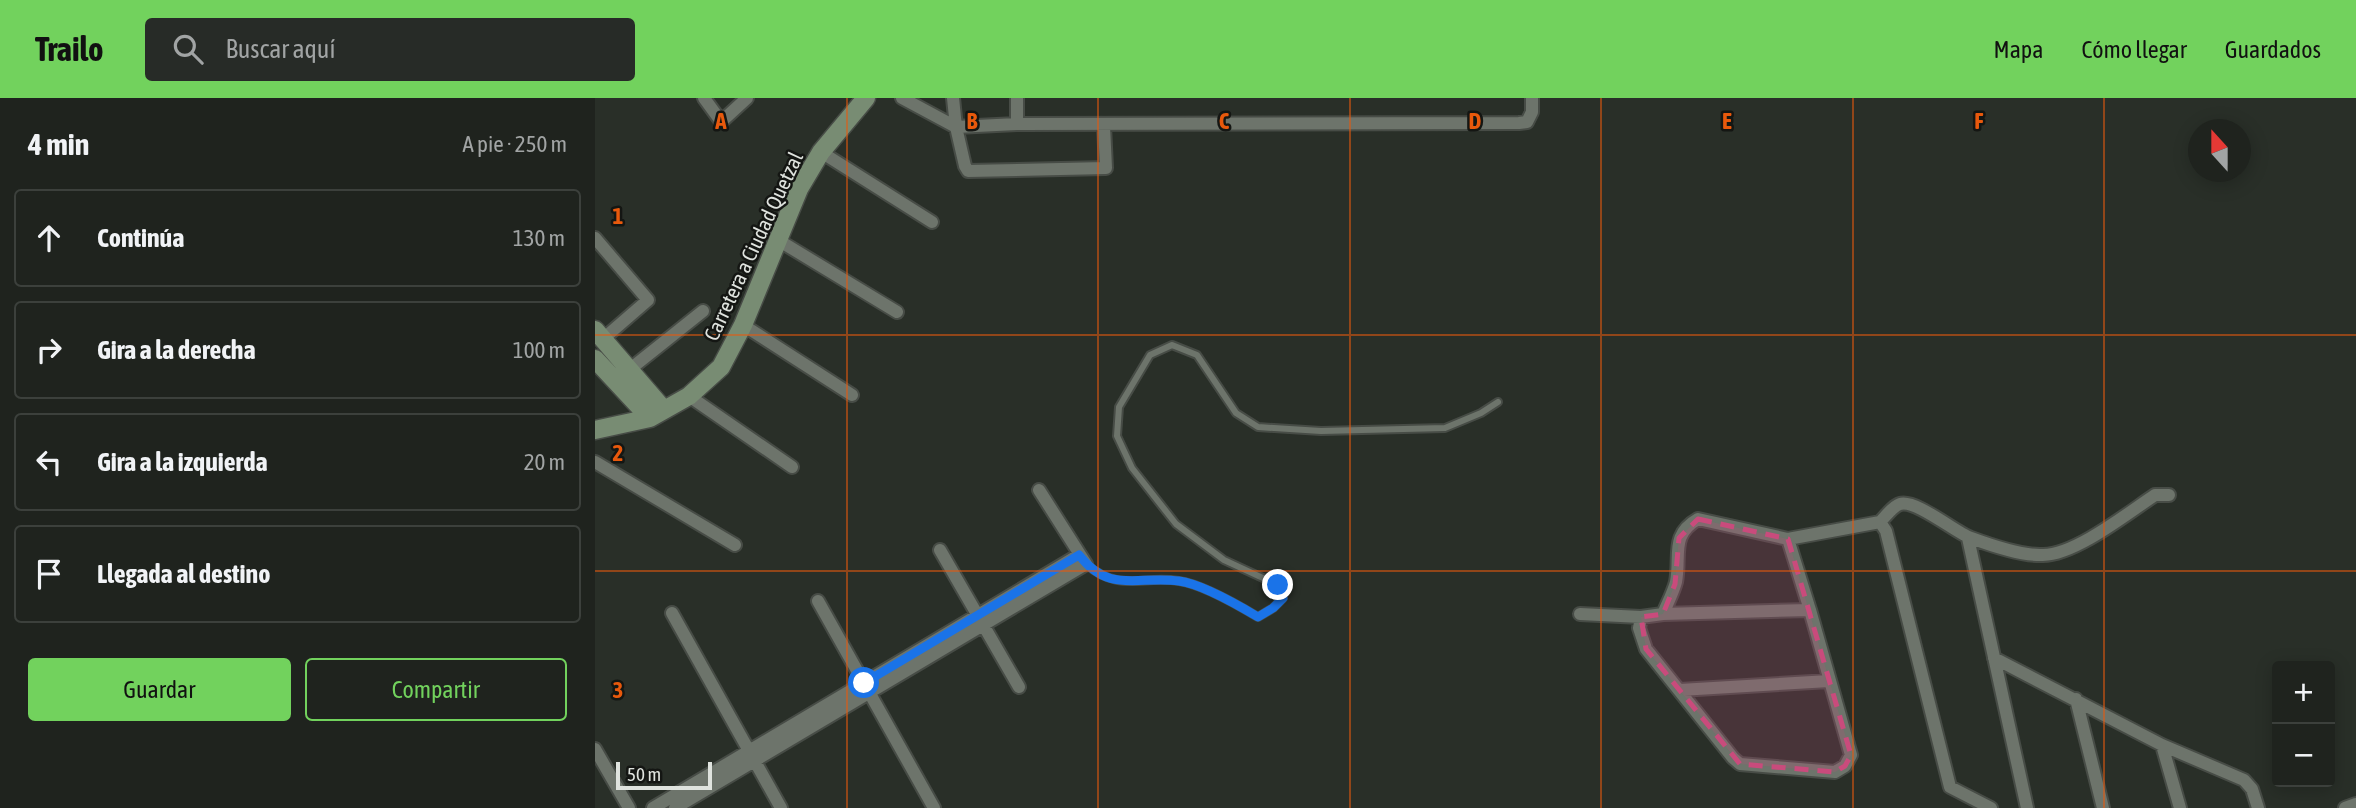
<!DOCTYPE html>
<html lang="es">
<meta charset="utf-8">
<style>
:root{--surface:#1f231e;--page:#272b27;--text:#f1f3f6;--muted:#a1a4a4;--line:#3c403c;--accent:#72d25d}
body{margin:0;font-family:"Asap Condensed",sans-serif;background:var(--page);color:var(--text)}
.controls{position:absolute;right:21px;bottom:21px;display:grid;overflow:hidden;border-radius:7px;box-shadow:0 4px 18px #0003}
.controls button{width:63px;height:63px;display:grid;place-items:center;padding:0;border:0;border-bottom:2px solid var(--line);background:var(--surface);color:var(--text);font:35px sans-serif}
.compass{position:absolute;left:1593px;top:21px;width:63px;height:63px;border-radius:50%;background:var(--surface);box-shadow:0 4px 18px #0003;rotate:339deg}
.scale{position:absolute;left:21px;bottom:18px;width:96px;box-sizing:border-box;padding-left:7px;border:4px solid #dfe3de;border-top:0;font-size:19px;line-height:24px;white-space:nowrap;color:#dfe3de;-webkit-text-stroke:5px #141613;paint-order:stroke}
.stop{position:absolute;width:21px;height:21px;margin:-16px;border:5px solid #1a73e8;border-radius:50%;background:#fff}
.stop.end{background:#1a73e8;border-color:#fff;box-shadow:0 2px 7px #0008}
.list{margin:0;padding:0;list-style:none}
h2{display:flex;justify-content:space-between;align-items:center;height:91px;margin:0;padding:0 28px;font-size:30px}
h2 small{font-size:23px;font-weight:400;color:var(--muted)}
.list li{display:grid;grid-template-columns:46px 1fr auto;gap:21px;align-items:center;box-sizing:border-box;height:98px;margin:0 14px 14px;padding:0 14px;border:2px solid var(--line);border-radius:7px}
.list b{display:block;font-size:26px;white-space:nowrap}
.list em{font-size:23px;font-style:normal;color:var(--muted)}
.actions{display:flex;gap:14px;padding:21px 28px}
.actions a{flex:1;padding:16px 0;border:2px solid var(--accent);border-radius:7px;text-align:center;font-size:24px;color:var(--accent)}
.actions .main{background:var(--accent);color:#111}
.icon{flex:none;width:38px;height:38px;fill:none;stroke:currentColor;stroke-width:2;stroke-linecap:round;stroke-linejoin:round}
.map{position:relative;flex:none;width:1761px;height:710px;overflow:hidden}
header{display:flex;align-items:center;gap:42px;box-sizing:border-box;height:98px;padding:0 35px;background:var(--accent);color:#111}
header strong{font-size:33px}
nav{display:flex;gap:38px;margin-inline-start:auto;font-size:24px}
.search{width:490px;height:63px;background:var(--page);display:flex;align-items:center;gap:18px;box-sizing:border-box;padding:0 24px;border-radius:7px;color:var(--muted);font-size:26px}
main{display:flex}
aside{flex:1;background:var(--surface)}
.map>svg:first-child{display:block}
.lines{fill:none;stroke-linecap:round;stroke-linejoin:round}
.lane-casing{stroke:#474c46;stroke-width:10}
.street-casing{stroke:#474c46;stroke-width:16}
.secondary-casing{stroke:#474c46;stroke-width:21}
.lane{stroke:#6d746b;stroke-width:6}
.street{stroke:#6d746b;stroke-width:12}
.secondary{stroke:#788c73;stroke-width:18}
.route{stroke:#1a73e8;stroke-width:9}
.marked{fill:#c94b7c;fill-opacity:0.2;stroke:#c94b7c;stroke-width:5;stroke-dasharray:14 9;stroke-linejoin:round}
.grid{fill:none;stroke:#e8590c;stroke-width:2;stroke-opacity:0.55}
.labels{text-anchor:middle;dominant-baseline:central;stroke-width:5;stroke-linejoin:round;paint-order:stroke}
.street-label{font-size:21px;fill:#dfe3de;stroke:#141613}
.grid-label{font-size:23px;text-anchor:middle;font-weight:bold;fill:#e8590c;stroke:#141613;stroke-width:5;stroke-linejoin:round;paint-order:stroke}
</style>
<header>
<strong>Trailo</strong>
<div class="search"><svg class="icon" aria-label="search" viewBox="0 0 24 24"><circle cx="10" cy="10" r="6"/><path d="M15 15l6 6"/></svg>Buscar aquí</div>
<nav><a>Mapa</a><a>Cómo llegar</a><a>Guardados</a></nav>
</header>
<main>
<aside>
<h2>4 min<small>A pie · 250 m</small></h2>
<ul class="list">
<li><svg class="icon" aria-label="ahead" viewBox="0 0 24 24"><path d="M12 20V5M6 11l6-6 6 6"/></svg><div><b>Continúa</b></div><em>130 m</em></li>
<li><svg class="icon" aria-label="right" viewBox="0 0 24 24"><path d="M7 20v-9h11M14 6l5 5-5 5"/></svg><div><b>Gira a la derecha</b></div><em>100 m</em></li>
<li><svg class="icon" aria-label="left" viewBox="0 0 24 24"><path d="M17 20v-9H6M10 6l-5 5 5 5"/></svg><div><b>Gira a la izquierda</b></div><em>20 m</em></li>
<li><svg class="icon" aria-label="arrive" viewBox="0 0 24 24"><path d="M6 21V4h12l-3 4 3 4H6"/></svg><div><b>Llegada al destino</b></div></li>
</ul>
<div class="actions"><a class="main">Guardar</a><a>Compartir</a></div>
</aside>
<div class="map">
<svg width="1761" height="710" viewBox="0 0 1761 710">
<rect width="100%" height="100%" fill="#292f28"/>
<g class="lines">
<defs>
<path id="lane" d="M491 466C524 495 548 477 584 483 607 486 643 507 663 519L678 510 688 500 683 487 629 462 581 426 537 370 522 338 524 309 555 257 577 247 602 257 641 315 663 329 726 333 850 330 886 315 903 304"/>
<path id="street" d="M109 0 125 22 127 23 152 0
M307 0 361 29 422 26 924 25 932 24 937 14V0
M358 0 361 29 370 68 373 73 511 70 509 28
M422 26V0
M226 54 337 124
M0 140 53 202 8 241
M183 142 302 214
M148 227 257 297
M34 272 108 213
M94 298 197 369
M0 364 140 447
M1373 440 1432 710
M345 452 424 589
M223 503 339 710
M77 515 186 710
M985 516 1046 519 1068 516C1072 506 1078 495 1081 484 1086 457 1075 437 1103 421L1193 441 1285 424
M1068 516 1215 512
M1046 519 1044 530 1051 551 1138 660 1145 666 1240 674 1250 668 1256 657 1215 512 1193 441
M1399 560 1567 647 1649 682 1657 691 1663 710
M1085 592 1234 583
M1481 601 1508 710
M1567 647 1585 710
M0 651 34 710
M58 710 484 457
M80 710 491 466 444 392
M1396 710 1355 689 1291 433 1285 424C1291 418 1298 408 1305 406 1321 401 1361 435 1376 440 1395 447 1429 458 1448 457 1480 457 1533 415 1560 397H1574
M1750 710 1761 706"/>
<path id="secondary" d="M0 232 69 312
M0 261 55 320
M0 332 55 320 94 298 126 269 148 227 204 91 226 54 271 0"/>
</defs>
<use href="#lane" class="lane-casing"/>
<use href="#street" class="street-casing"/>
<use href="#secondary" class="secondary-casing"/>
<use href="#lane" class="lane"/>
<use href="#street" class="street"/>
<use href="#secondary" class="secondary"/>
</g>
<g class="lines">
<path class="route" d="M269 585 484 457C515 497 543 477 584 483 607 486 643 507 663 519L678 510 688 500 683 487"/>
</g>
<path class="marked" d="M1103 421 1193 441 1256 657 1250 668 1240 674 1145 666 1051 551 1046 519 1068 516 1080 486 1084 440Z"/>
<path class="grid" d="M252 0V710M503 0V710M755 0V710M1006 0V710M1258 0V710M1509 0V710M0 237H1761M0 473H1761"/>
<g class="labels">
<g class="street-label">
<text transform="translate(158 148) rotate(-65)">Carretera a Ciudad Quetzal</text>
</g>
</g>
<g class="grid-label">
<text x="126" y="31">A</text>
<text x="377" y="31">B</text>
<text x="629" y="31">C</text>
<text x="880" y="31">D</text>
<text x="1132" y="31">E</text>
<text x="1384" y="31">F</text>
<text x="23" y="126">1</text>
<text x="23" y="363">2</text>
<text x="23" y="600">3</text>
</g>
</svg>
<div class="controls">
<button>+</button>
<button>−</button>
</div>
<svg class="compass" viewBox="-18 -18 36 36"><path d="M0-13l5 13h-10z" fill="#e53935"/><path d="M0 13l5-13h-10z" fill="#a1a4a4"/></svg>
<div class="scale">50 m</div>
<div class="stop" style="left:269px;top:585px"></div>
<div class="stop end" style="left:683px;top:487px"></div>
</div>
</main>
